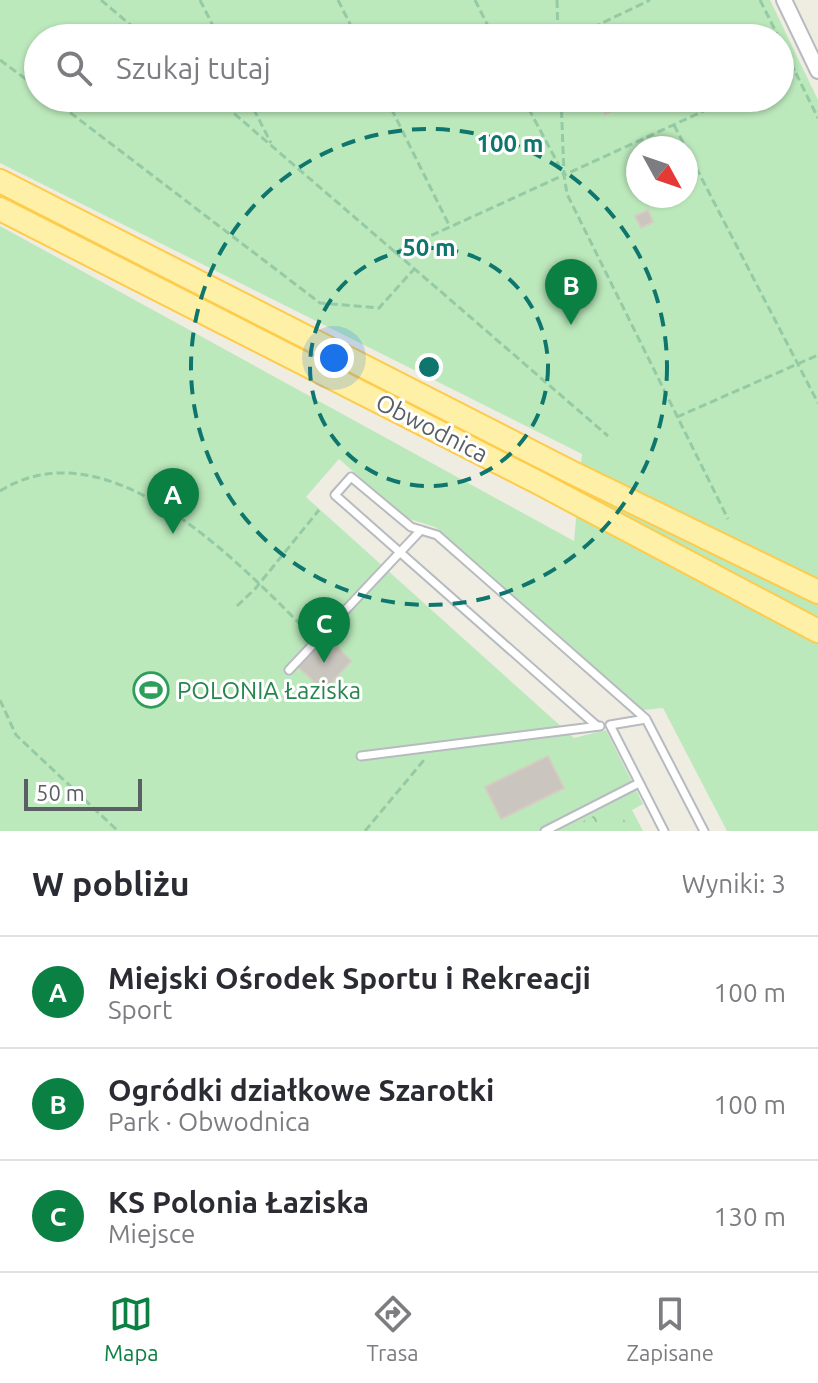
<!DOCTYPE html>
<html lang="pl">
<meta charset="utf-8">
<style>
:root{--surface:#fff;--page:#f7f7f7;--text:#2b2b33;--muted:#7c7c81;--line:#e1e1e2;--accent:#0b8043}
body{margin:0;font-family:Ubuntu,sans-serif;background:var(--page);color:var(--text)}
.compass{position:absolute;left:626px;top:136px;width:72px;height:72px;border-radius:50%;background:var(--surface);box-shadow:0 2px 6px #0004;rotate:130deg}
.scale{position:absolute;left:24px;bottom:20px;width:118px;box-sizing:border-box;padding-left:8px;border:4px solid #5a5f64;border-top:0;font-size:22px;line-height:28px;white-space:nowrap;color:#5a5f64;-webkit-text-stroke:6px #fff;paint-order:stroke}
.you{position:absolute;left:334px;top:358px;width:28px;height:28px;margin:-20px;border:6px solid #fff;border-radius:50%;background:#1a73e8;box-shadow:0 0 0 12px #1a73e833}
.badge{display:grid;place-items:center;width:52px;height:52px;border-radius:50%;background:var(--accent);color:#fff;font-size:26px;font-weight:700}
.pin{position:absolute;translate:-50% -66px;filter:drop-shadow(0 2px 4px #0008)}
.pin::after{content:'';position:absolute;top:42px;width:28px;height:24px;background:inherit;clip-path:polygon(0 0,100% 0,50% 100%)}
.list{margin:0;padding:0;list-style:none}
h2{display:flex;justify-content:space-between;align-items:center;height:104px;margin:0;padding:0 32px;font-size:34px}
h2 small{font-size:26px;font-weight:400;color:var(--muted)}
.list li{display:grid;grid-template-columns:52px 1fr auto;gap:24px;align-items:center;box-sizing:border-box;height:112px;padding:0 32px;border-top:2px solid var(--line)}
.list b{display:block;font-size:30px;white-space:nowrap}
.list p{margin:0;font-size:26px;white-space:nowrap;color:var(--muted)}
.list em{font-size:26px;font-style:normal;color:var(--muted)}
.icon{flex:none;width:44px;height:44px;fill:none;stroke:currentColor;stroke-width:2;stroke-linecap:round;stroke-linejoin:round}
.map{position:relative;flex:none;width:818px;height:831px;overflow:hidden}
.search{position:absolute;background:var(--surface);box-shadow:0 2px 6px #0004;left:24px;right:24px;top:24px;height:88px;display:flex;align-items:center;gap:20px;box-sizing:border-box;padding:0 28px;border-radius:44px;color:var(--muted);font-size:30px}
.sheet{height:440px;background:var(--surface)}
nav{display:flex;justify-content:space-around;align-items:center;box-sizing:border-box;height:112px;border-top:2px solid var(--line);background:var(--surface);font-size:22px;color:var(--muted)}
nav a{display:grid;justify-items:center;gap:4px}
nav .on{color:var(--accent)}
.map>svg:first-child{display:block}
.green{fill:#bce9bc;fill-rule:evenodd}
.park{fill:url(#park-crowns)}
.building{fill:#cac6bf;stroke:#d4cdc0;stroke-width:2}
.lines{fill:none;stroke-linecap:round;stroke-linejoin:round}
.service-casing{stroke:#b7bbc0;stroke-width:11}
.minor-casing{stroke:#b7bbc0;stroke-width:18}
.primary-casing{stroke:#fecb4b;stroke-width:26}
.path{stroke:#94caa4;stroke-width:3;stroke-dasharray:8 4;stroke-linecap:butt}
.service{stroke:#fff;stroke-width:7}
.minor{stroke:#fff;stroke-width:14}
.primary{stroke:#fff0a7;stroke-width:22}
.ring{fill:none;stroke:#0f766e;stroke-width:4;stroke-dasharray:14 10}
.labels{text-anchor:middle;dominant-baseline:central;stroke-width:6;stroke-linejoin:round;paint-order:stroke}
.street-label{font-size:24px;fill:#5a5f64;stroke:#fff}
.leisure-label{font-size:24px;fill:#27864d;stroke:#fff;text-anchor:start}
.centre{fill:#0f766e;stroke:#fff;stroke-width:4}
.ring-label{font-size:24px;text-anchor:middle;font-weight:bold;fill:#0f766e;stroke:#fff;stroke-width:6;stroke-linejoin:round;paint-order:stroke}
</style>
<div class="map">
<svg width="818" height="831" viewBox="0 0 818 831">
<defs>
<pattern id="park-crowns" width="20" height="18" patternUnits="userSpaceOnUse" patternTransform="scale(2)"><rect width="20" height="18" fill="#bce9bc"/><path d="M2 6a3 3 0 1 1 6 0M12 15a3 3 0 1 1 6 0" fill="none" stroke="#9cc09c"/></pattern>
</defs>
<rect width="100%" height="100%" fill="#efece2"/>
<path class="green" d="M0 0H770L818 100V831H727L663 708 643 710 435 527 406 518 339 459 306 497 574 738 606 730 643 804 632 810 643 831H0V226L574 541 582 454 0 163ZM38 38H780V98H38ZM638 148H686V196H638Z"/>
<path class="park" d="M615 805 631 831H564Z"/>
<path class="building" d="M600 98H611L618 108 605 114Z
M648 210 653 222 641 228 635 216Z
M326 635 351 661 324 691 297 666Z
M548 756 564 788 501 819 485 787Z"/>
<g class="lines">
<defs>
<path id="service" d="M289 670 421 530
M597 726 335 495 351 477 411 527 437 535 646 719
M361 756 600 726
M545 831 639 783
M664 831 610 725 646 719 704 831"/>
<path id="minor" d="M784 0 818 71"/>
<path id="primary" d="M0 181 573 473 818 592
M0 209 539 483 818 631"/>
</defs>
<use href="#service" class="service-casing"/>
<use href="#minor" class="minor-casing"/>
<use href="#primary" class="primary-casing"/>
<path class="path" d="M101 0 146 38
M200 0 219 38
M338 0 357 38
M475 0 494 38
M557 0 558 38
M760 0 779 38
M571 38 650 0
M780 41 818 118
M0 60 38 88
M780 76 795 69
M51 98 320 303 379 308 415 268
M216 98 395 252 564 175
M248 98 271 143
M386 98 450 227
M523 98 564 175 567 194 728 519
M561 98 564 175 732 98
M674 125 818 403
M395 252 608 436
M677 417 818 355
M0 491C106 425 232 556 301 625
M237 606 255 589 319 510
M0 700 16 735 118 831
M365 831 424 760"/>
<use href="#service" class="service"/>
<use href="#minor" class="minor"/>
<use href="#primary" class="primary"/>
</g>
<g class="ring">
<circle cx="429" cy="367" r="119"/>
<circle cx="429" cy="367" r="238"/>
</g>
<defs>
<symbol id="stadium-ring" viewBox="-11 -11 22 22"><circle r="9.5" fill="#fff" stroke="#2e9e5b" stroke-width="1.5"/><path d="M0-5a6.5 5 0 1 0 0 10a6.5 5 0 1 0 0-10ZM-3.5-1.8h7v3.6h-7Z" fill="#2e9e5b"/></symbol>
</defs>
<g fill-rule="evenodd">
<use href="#stadium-ring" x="131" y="670" width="40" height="40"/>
</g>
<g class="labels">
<g class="street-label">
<text transform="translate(432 428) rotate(27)">Obwodnica</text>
</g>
<g class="leisure-label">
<text x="177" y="690">POLONIA Łaziska</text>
</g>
</g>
<circle cx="429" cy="367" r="12" class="centre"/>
<g class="ring-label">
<text x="510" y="152">100 m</text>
<text x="429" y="256">50 m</text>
</g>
</svg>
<svg class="compass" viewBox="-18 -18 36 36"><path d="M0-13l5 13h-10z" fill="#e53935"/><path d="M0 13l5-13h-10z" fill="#7c7c81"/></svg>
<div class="scale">50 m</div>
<div class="you"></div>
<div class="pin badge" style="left:173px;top:534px">A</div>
<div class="pin badge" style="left:571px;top:325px">B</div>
<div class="pin badge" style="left:324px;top:663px">C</div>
<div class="search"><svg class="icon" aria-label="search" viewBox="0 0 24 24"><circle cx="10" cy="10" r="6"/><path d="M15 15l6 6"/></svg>Szukaj tutaj</div>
</div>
<section class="sheet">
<h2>W pobliżu<small>Wyniki: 3</small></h2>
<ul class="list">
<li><span class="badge">A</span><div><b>Miejski Ośrodek Sportu i Rekreacji</b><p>Sport</p></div><em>100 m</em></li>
<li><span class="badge">B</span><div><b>Ogródki działkowe Szarotki</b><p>Park · Obwodnica</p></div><em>100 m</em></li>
<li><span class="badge">C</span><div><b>KS Polonia Łaziska</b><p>Miejsce</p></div><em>130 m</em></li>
</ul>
</section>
<nav>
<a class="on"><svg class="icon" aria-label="map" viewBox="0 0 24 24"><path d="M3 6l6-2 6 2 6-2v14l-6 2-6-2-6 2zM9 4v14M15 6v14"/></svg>Mapa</a>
<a><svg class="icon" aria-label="directions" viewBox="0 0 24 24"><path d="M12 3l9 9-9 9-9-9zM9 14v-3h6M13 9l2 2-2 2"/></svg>Trasa</a>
<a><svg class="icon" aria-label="saved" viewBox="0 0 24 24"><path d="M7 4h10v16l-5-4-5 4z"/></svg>Zapisane</a>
</nav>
